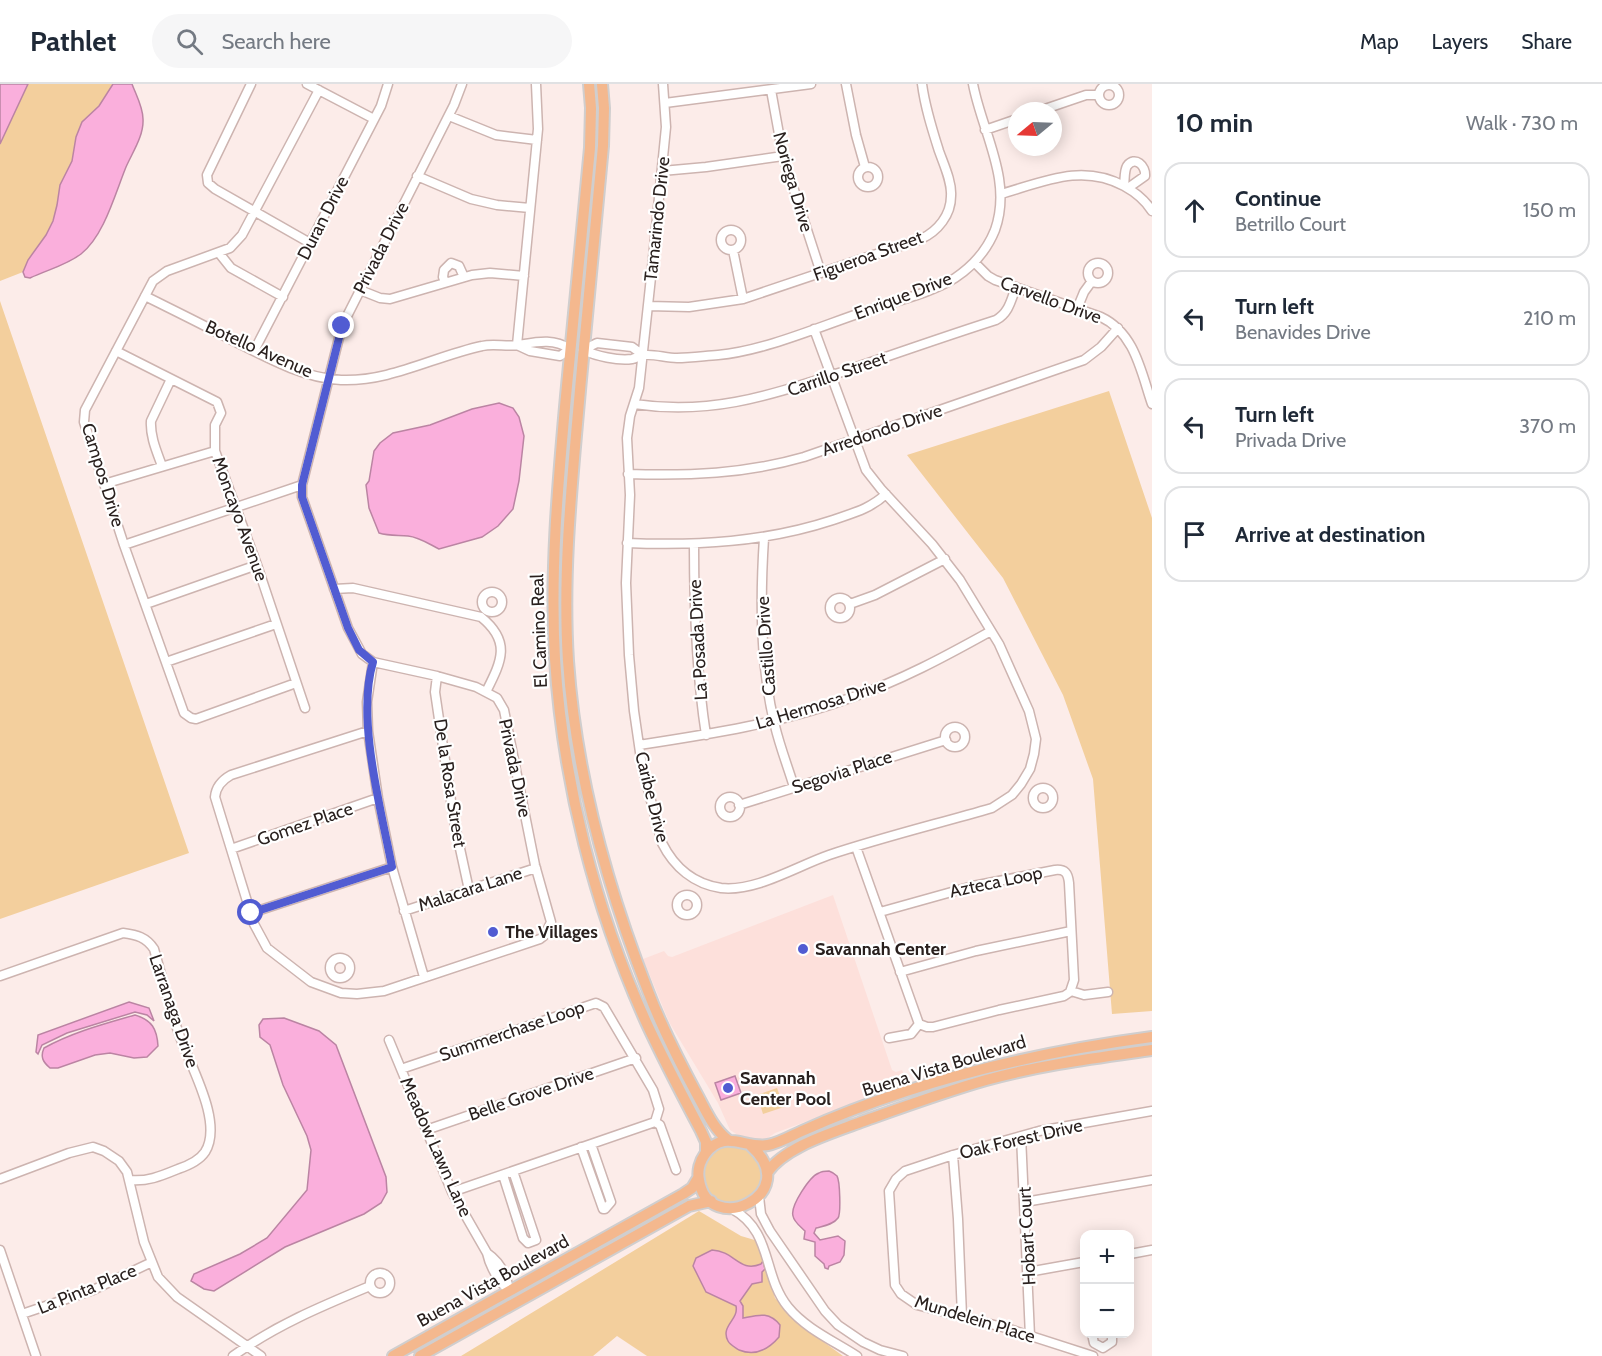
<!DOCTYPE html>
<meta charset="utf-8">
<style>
:root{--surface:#fff;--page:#f6f6f7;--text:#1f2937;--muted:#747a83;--line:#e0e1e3}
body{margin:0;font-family:Cabin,sans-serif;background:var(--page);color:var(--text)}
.controls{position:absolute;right:18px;bottom:18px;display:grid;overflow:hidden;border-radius:12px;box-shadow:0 3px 15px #0003}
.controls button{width:54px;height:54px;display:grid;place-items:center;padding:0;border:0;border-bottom:2px solid var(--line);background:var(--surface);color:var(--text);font:30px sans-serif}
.compass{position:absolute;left:1008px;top:18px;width:54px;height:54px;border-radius:50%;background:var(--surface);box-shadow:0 3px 15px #0003;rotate:251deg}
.stop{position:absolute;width:18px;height:18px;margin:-14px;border:4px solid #515cd2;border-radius:50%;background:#fff}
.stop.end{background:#515cd2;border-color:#fff;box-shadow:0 2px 6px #0008}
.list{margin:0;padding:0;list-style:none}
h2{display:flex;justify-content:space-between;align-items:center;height:78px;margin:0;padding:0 24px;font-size:26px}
h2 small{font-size:20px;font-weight:400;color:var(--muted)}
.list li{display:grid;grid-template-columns:39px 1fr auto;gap:18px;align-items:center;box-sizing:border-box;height:96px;margin:0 12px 12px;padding:0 12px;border:2px solid var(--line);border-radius:18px}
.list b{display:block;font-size:22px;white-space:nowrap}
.list p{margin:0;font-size:20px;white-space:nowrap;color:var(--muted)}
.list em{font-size:20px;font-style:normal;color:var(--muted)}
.icon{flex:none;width:33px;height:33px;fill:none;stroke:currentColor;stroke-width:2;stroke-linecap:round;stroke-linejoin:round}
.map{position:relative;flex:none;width:1152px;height:1272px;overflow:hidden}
header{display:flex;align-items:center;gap:36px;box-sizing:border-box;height:84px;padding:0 30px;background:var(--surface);border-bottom:2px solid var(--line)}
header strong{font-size:28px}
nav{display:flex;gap:33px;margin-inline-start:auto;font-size:21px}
.search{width:420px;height:54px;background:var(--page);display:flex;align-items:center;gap:15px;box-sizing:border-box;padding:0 21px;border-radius:33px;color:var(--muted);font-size:22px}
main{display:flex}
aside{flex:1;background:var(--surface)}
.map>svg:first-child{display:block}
.built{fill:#fde0db}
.green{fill:#f3cf9d}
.water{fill:#faafdc;stroke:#bb84a3;stroke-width:1.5}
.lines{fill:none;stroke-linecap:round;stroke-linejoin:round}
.minor-casing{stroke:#cdb4b0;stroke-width:11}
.major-casing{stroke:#d0cece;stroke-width:14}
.minor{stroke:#fff;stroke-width:8}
.major{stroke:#f4b88e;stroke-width:10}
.route{stroke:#515cd2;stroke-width:8}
.poi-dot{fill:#515cd2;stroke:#fff;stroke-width:2}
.labels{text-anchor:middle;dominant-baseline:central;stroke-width:4.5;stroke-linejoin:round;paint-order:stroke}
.street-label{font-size:18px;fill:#29201e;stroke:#fff}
.poi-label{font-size:18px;font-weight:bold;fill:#29201e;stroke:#fff;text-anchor:start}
</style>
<header>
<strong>Pathlet</strong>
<div class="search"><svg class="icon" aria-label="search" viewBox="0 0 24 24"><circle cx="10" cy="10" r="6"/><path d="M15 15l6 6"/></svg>Search here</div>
<nav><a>Map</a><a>Layers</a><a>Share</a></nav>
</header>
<main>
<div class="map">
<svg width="1152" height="1272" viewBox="0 0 1152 1272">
<rect width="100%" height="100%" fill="#fcece9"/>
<path class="built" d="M833 811 892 986 896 988 902 986 908 1000 775 1049 762 1058 741 1053 730 1046 718 1019 669 938 643 875 664 867 668 872 672 873Z"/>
<path class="green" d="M28 0H113L99 22 82 38 76 54 72 77 60 101 57 121 53 137 46 151 28 176 23 188 0 197V60Z
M0 217 189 769 0 835Z
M1109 307 1152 434V927L1112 930 1093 695 1063 611 1003 494 907 371Z
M777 1004 784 1023 763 1030 757 1011Z
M725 1062C731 1062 738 1061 744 1063 760 1068 766 1093 757 1106 753 1113 747 1117 739 1118 735 1119 729 1120 725 1120 695 1114 696 1074 725 1062Z
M699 1127 741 1152 758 1157 775 1214 799 1240 843 1272H647L617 1252 593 1272H461Z"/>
<path class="water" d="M0 0H28L0 60Z
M113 0H132C136 11 143 23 143 35 144 52 132 69 126 83 115 110 104 152 81 170 67 181 47 186 30 194L25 193 23 188 28 176 46 151 53 137 57 121 60 101 72 77 76 53 82 38 99 22Z
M499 319 513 324 519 333 524 352 519 397 513 425 498 442 482 453 439 465C429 460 419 453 408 452 398 451 389 452 379 449L369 424 366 401 369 397 374 367 380 359 393 349 430 341 472 325Z
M129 918 149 924 154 937 147 931 135 928 67 949 42 961 38 970 36 968 38 951Z
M135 931C152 936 157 945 158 962L147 973 134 974 110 969 95 971 58 984H50C43 978 40 973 44 964 73 948 104 940 135 931Z
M284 934 319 947 336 961 386 1093 387 1108 381 1119 364 1130 285 1163 214 1207 204 1205 191 1197 194 1190 240 1170 267 1154 307 1106 311 1066 307 1052 283 1001 270 961 260 953 259 941 263 935Z
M735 992 741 1009 721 1016 715 999Z
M829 1087C832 1088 834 1089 837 1092 840 1097 841 1130 838 1134 833 1141 823 1142 816 1144L814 1149 820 1156 838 1152 845 1157 844 1171 840 1178 829 1182 828 1185 825 1184 824 1180 815 1172V1158L804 1155 805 1147C800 1142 794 1138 793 1132 790 1122 810 1092 819 1089 822 1087 826 1087 829 1087Z
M712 1166C735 1167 739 1189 761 1180L763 1177 765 1185 762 1188V1198L752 1200 740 1217 743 1222V1234C758 1231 769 1227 780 1241L779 1253C768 1266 754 1272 739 1266 735 1263 730 1261 728 1257 720 1242 739 1236 736 1222L706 1208 693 1182 696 1174Z"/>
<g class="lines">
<defs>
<path id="minor" d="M251 0 207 91 208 99 215 105 310 159
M307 0 374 35
M663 0 666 43 652 184 639 304 630 332 627 354 630 411 626 499 629 571 634 627 642 682 662 759C674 783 694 800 721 804 756 808 797 782 829 771 883 753 937 740 992 724L1012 711 1021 700 1030 685 1034 670 1036 655 1029 627 999 560 960 496 932 460 881 405 866 386 814 245
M846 0 856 51 865 83
M1099 11a10 10 0 1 1 20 0a10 10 0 1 1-20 0Z
M771 6 783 72 821 189
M665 19 811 0
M1039 27 1086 11H1099
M449 32 496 51 537 56
M985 46 1017 35
M858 93a10 10 0 1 1 20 0a10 10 0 1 1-20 0Z
M662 87 706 83 783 72
M417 92 471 115 497 121 530 124
M1124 101C1125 96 1124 87 1127 82 1135 71 1146 82 1145 92L1128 104
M1001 110C1043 98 1082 79 1124 102 1135 108 1145 116 1152 127
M721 156a10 10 0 1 1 20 0a10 10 0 1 1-20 0Z
M733 166 743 215
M219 169 231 184 283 213
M1088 189a10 10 0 1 1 20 0a10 10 0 1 1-20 0Z
M975 179 988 192 995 196 1101 233C1135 249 1141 288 1152 320
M445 198 443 193 444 186 451 179 459 182 464 193
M360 206 380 214 390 215 472 191 490 189 524 192
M145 212C173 226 202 240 230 255 264 272 302 294 341 296 390 298 435 272 482 262 494 259 506 263 518 261 537 258 553 254 570 265L560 272 530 267 517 261
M648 222 689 223 743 215 921 155C938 147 951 131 951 112 952 98 944 81 939 67 932 45 925 23 922 0
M1077 225 1084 208 1092 197
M517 261 538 45 536 0
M583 266C596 272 618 277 632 275 637 274 640 271 645 271 655 270 666 274 677 274 690 274 704 272 718 271 764 267 821 242 866 227 892 218 932 209 955 194 973 182 987 166 995 146 1013 96 982 48 973 0
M583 266 597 259 632 263 643 271
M116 267 217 318 221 329 215 341V367L257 481 305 624
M254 267 381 22 388 0
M634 320C714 332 773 310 848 286 897 269 946 252 996 236 1009 229 1011 216 1016 203
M162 382C157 368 150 353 151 337L171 295
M628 390C688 392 745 390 804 373L1084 276 1101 263 1118 244
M104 400 215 367
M764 454C760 516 760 581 775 642 780 663 788 683 794 703
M627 459C697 462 766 458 833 436 853 429 870 425 886 410
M124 461 302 401
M694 461C694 525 696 587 706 651
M334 505 353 504 481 533C512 558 501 578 486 608
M482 518a10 10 0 1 1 20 0a10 10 0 1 1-20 0Z
M830 524a10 10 0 1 1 20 0a10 10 0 1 1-20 0Z
M146 520 257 481
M850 520 875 511 945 475
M166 578 276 540
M373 578 367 618 368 647 378 714 392 783 424 893
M437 592 435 608 454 737 469 806
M296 599 196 635 191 634 184 629 124 461 84 338 85 326 153 197 167 187 230 164 242 151 319 6
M945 653a10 10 0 1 1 20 0a10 10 0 1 1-20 0Z
M368 647 231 691C222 696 216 702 215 713L254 840 267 864 311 898 341 909 357 910 384 907 540 855 545 851 551 838 535 781 504 626 497 614 476 603 437 592 373 578 362 570 348 544 302 413V401L342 242 454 21 462 0
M639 661C711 650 782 639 850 614 900 597 946 572 991 547
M1033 714a10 10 0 1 1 20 0a10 10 0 1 1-20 0Z
M720 723a10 10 0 1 1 20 0a10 10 0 1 1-20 0Z
M739 721 946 656
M856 763 919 940 927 943H933L999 926 1064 912 1070 908 1074 896 1069 799C1068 789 1065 785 1055 786L973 802 880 828
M231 765 378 714
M677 821a10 10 0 1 1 20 0a10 10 0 1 1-20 0Z
M404 827 536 784
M251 829 392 783
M330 884a10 10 0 1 1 20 0a10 10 0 1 1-20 0Z
M900 888 976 867 1071 847
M0 892 123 849C137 851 146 853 154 865 162 893 169 922 179 950 189 980 224 1038 205 1068 199 1077 187 1082 178 1085 161 1092 147 1098 129 1096
M1071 907 1084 911 1108 908
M889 954 911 950 919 940
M389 956 452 1108 487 1169C490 1183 499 1197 509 1207
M401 985 596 919 604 923 653 1006 659 1025 655 1038 452 1108
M655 1038 660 1041 676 1086
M426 1046 636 974
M1021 1052 1030 1252
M581 1063 603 1125H605L611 1118 591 1060
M953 1071 958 1135 962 1232
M503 1091 523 1154 528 1159 536 1156 513 1087
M0 1095 69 1069 93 1063 104 1067 119 1077 127 1088 144 1158 158 1193 177 1213 261 1272
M759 1113 761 1130 770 1147 825 1227 838 1241 863 1258 880 1266 903 1272
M1025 1118 1152 1096
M732 1125C773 1147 762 1191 788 1223 806 1245 834 1257 857 1272
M0 1166 36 1272
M487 1169C500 1178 507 1192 509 1207
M1130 1170 1152 1166
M1028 1188 1084 1178
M370 1199a10 10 0 1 1 20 0a10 10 0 1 1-20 0Z
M22 1230 93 1206 152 1178
M1092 1250 1094 1259 1103 1264 1112 1258V1250
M233 1272C276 1241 322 1222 370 1202
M1093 1272 1006 1244 917 1221 901 1210 895 1201 889 1107 896 1095 905 1087 953 1071 1039 1047 1152 1027"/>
<path id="major" d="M589 0 591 24 590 64C582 147 574 229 566 312 558 400 550 487 555 575 563 699 595 825 646 938 663 975 682 1011 701 1047L706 1058V1068
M602 0 604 24 603 62C595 154 585 247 577 340 570 419 563 497 568 577 576 691 606 800 648 907 662 944 680 979 699 1014 707 1029 714 1045 728 1056
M751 1062C805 1110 708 1155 699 1096 697 1087 700 1077 705 1070 724 1044 745 1065 768 1061 779 1059 791 1052 802 1047 913 997 1031 969 1152 953
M767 1089C784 1063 832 1049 861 1038 903 1023 944 1008 986 996 1040 981 1096 974 1152 966
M393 1272 683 1110 692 1104 698 1094
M420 1272 689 1122 711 1117"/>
</defs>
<use href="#minor" class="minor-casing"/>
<use href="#major" class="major-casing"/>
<use href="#minor" class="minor"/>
<use href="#major" class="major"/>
</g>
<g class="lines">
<path class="route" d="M251 829 392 783C381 725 356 634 373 578L359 566 348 544 302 413V401L342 242"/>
</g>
<g class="poi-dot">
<circle cx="493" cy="848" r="6"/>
<circle cx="803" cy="865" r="6"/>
<circle cx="728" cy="1004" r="6"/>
</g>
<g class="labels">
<g class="street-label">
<text transform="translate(793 98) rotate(74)">Noriega Drive</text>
<text transform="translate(323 134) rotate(-63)">Duran Drive</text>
<text transform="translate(657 135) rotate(-84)">Tamarindo Drive</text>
<text transform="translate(381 164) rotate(-63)">Privada Drive</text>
<text transform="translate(868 172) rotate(-20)">Figueroa Street</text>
<text transform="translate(903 212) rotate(-21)">Enrique Drive</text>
<text transform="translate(1051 216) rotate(20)">Carvello Drive</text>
<text transform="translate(259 265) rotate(24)">Botello Avenue</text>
<text transform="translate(837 290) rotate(-19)">Carrillo Street</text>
<text transform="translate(882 346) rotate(-19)">Arredondo Drive</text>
<text transform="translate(103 391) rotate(73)">Campos Drive</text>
<text transform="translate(240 435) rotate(70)">Moncayo Avenue</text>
<text transform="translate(539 547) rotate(-92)">El Camino Real</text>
<text transform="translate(698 556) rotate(-93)">La Posada Drive</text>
<text transform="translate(766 562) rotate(-94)">Castillo Drive</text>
<text transform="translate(821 620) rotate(-17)">La Hermosa Drive</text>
<text transform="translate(515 684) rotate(78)">Privada Drive</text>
<text transform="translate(842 688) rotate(-18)">Segovia Place</text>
<text transform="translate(450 699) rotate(81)">De la Rosa Street</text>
<text transform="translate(652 713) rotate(76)">Caribe Drive</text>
<text transform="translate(305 740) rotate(-19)">Gomez Place</text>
<text transform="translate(996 798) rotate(-12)">Azteca Loop</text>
<text transform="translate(470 805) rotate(-18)">Malacara Lane</text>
<text transform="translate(174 927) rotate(71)">Larranaga Drive</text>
<text transform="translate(512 947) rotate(-19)">Summerchase Loop</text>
<text transform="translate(944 982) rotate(-17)">Buena Vista Boulevard</text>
<text transform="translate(531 1010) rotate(-19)">Belle Grove Drive</text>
<text transform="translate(1021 1055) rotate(-13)">Oak Forest Drive</text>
<text transform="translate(436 1063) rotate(66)">Meadow Lawn Lane</text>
<text transform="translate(1027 1152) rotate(-93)">Hobart Court</text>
<text transform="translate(493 1197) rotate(-29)">Buena Vista Boulevard</text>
<text transform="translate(87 1205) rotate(-22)">La Pinta Place</text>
<text transform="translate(975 1235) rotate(17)">Mundelein Place</text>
</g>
<g class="poi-label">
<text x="505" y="848">The Villages</text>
<text x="815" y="865">Savannah Center</text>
<text x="740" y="994">Savannah<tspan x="740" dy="21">Center Pool</tspan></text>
</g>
</g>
</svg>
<div class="controls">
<button>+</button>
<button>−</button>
</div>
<svg class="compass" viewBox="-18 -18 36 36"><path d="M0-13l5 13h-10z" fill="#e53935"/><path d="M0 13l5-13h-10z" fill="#747a83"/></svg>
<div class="stop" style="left:251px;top:829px"></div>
<div class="stop end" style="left:342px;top:242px"></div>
</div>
<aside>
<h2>10 min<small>Walk · 730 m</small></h2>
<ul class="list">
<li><svg class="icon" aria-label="ahead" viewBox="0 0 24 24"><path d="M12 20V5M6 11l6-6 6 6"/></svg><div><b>Continue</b><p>Betrillo Court</p></div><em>150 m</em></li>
<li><svg class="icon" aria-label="left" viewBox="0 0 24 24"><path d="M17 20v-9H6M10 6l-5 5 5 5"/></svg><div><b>Turn left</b><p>Benavides Drive</p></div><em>210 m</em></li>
<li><svg class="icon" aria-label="left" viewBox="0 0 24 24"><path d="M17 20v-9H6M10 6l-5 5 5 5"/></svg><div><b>Turn left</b><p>Privada Drive</p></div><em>370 m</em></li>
<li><svg class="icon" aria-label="arrive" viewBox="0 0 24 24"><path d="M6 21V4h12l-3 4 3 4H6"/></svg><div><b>Arrive at destination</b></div></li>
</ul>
</aside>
</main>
